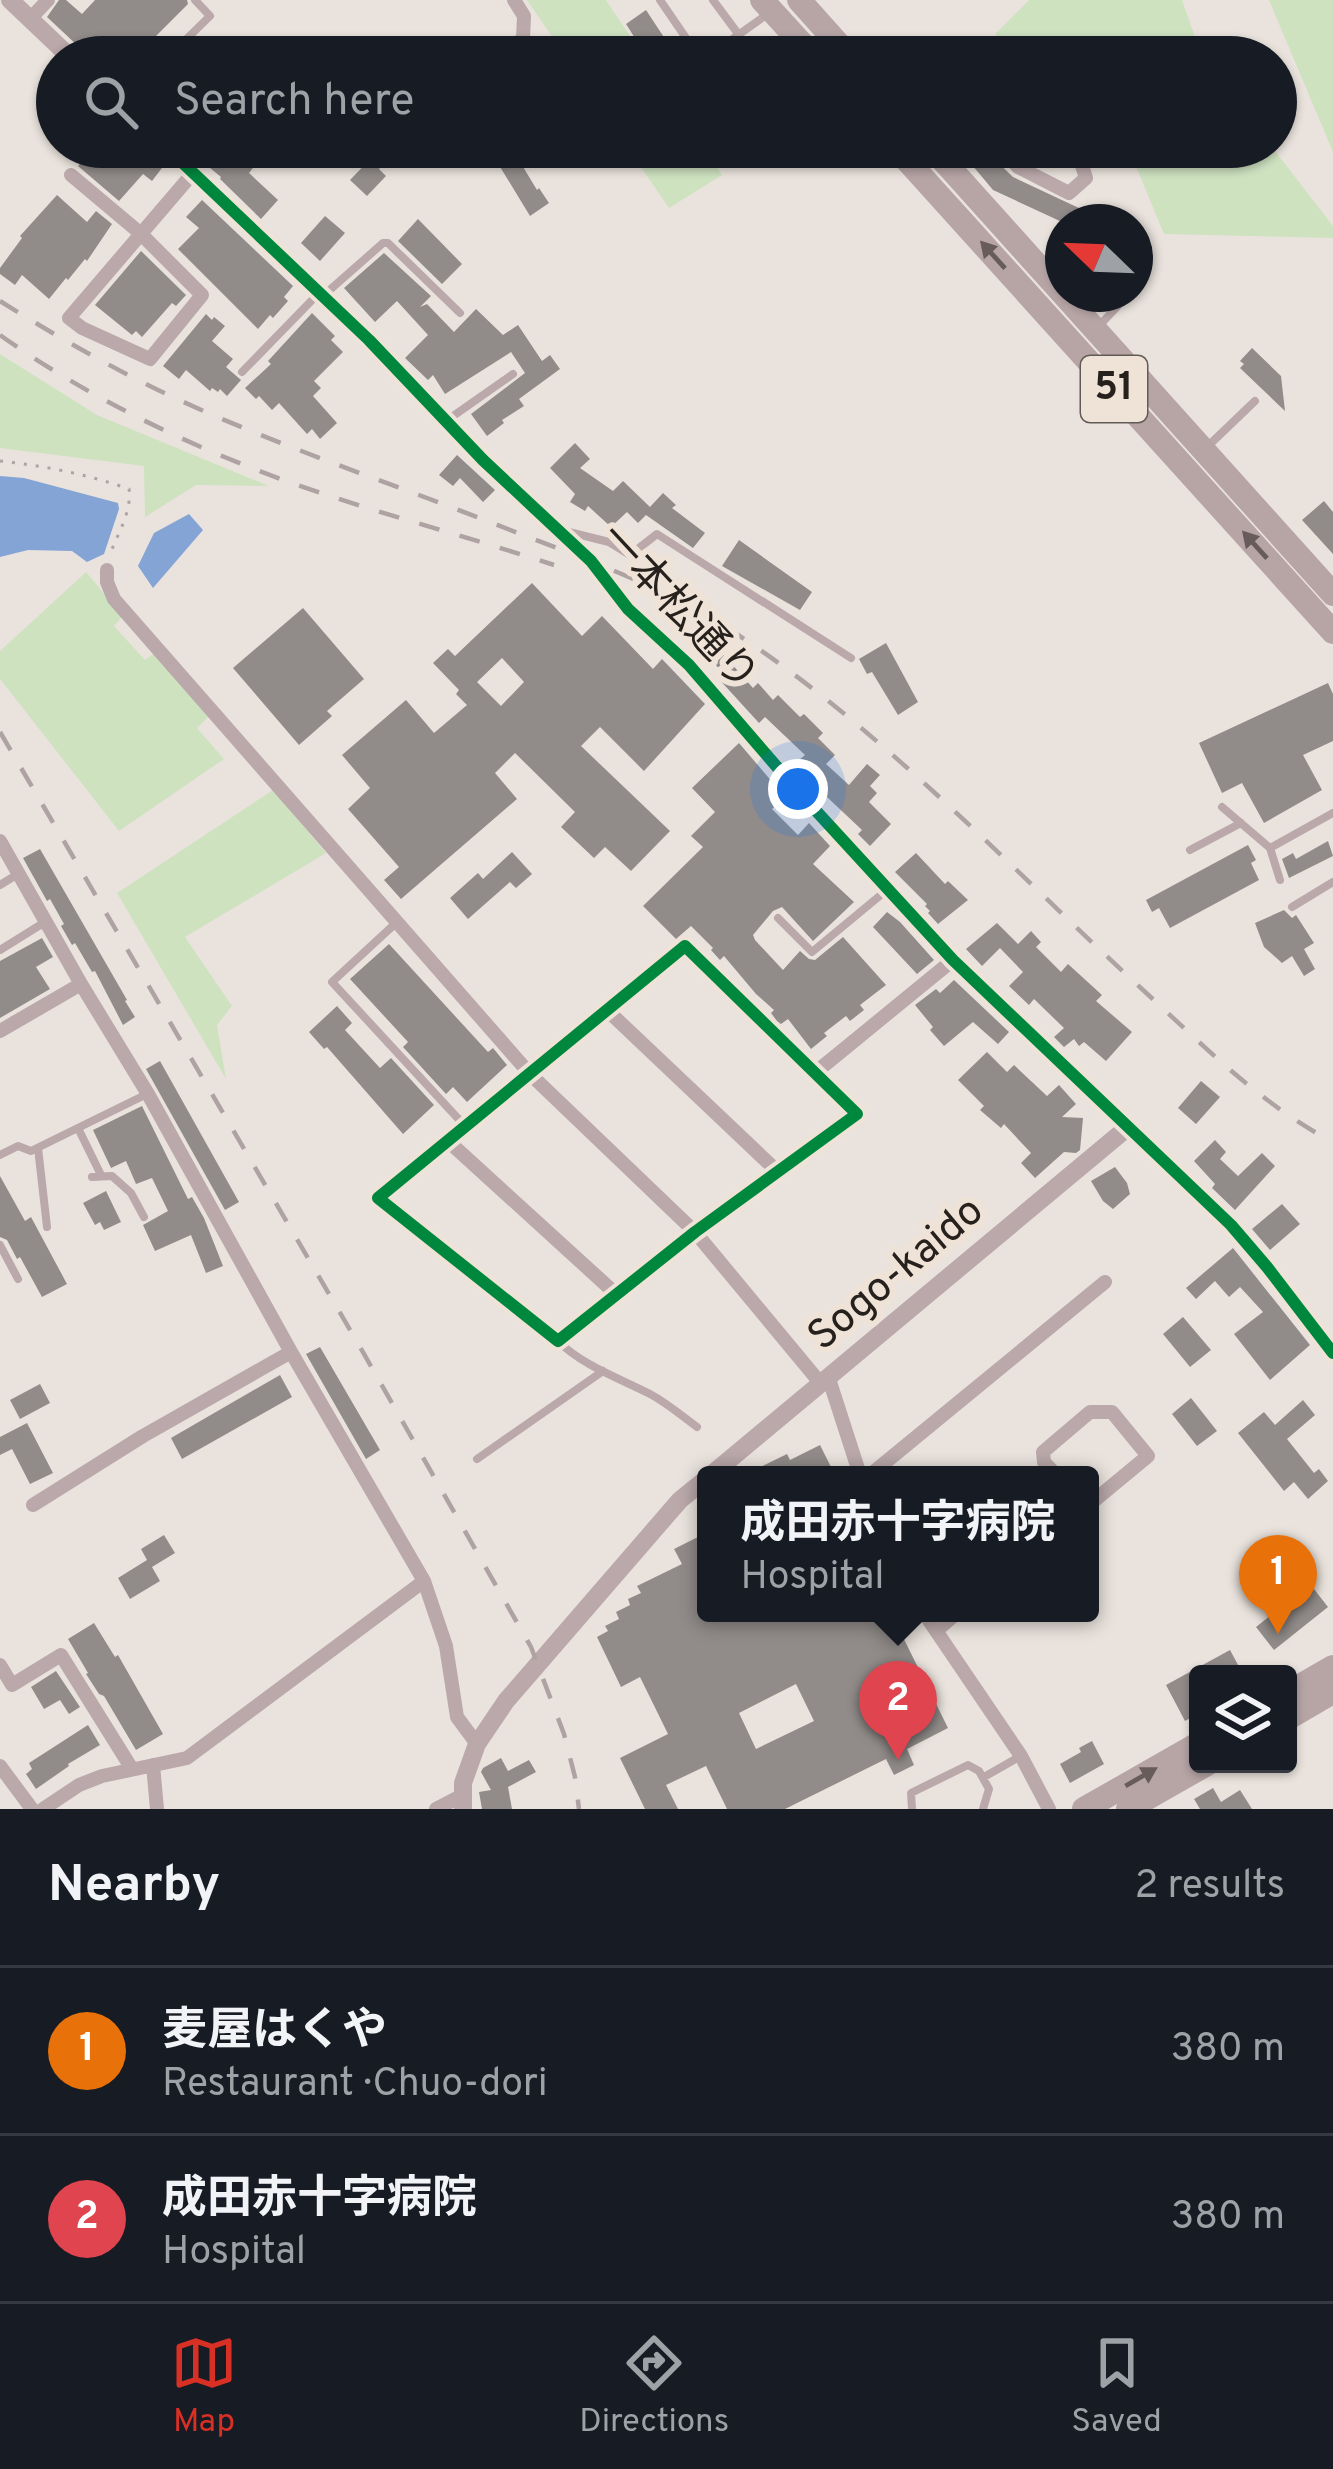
<!DOCTYPE html>
<meta charset="utf-8">
<style>
:root{--surface:#171b24;--page:#20242c;--text:#f1f3f6;--muted:#9ea1a6;--line:#363941;--accent:#d93025}
body{margin:0;font-family:Overpass,"Noto Sans JP",sans-serif;background:var(--page);color:var(--text)}
.controls{position:absolute;right:36px;bottom:36px;display:grid;overflow:hidden;border-radius:12px;box-shadow:0 3px 9px #0004}
.controls button{width:108px;height:108px;display:grid;place-items:center;padding:0;border:0;border-bottom:3px solid var(--line);background:var(--surface);color:var(--text);font:60px sans-serif}
.compass{position:absolute;left:1045px;top:204px;width:108px;height:108px;border-radius:50%;background:var(--surface);box-shadow:0 3px 9px #0004;rotate:293deg}
.you{position:absolute;left:798px;top:789px;width:42px;height:42px;margin:-30px;border:9px solid #fff;border-radius:50%;background:#1a73e8;box-shadow:0 0 0 18px #1a73e833}
.badge{display:grid;place-items:center;width:78px;height:78px;border-radius:50%;background:var(--accent);color:#fff;font-size:39px;font-weight:700}
.pin{position:absolute;translate:-50% -99px;filter:drop-shadow(0 3px 6px #0008)}
.pin::after{content:'';position:absolute;top:63px;width:42px;height:36px;background:inherit;clip-path:polygon(0 0,100% 0,50% 100%)}
.popup{position:absolute;left:697px;top:1466px;width:402px;height:156px;box-sizing:border-box;display:grid;place-content:center;border-radius:12px;background:var(--surface);filter:drop-shadow(0 3px 9px #0005);font-size:39px;white-space:nowrap;color:var(--muted)}
.popup b{font-size:45px;color:var(--text)}
.popup::after{content:'';position:absolute;left:50%;top:100%;margin-left:-24px;border:24px solid transparent;border-top-color:var(--surface)}
.list{margin:0;padding:0;list-style:none}
h2{display:flex;justify-content:space-between;align-items:center;height:156px;margin:0;padding:0 48px;font-size:51px}
h2 small{font-size:39px;font-weight:400;color:var(--muted)}
.list li{display:grid;grid-template-columns:78px 1fr auto;gap:36px;align-items:center;box-sizing:border-box;height:168px;padding:0 48px;border-top:3px solid var(--line)}
.list b{display:block;font-size:45px;white-space:nowrap}
.list p{margin:0;font-size:39px;white-space:nowrap;color:var(--muted)}
.list em{font-size:39px;font-style:normal;color:var(--muted)}
.icon{flex:none;width:66px;height:66px;fill:none;stroke:currentColor;stroke-width:2;stroke-linecap:round;stroke-linejoin:round}
.map{position:relative;flex:none;width:1333px;height:1809px;overflow:hidden}
.search{position:absolute;background:var(--surface);box-shadow:0 3px 9px #0004;left:36px;right:36px;top:36px;height:132px;display:flex;align-items:center;gap:30px;box-sizing:border-box;padding:0 42px;border-radius:66px;color:var(--muted);font-size:45px}
.sheet{height:492px;background:var(--surface)}
nav{display:flex;justify-content:space-around;align-items:center;box-sizing:border-box;height:168px;border-top:3px solid var(--line);background:var(--surface);font-size:33px;color:var(--muted)}
nav a{display:grid;justify-items:center;gap:6px}
nav .on{color:var(--accent)}
.map>svg:first-child{display:block}
.green{fill:#cee2c0}
.water{fill:#83a4d4}
.building{fill:#918c8a;fill-rule:evenodd}
.lines{fill:none;stroke-linecap:round;stroke-linejoin:round}
.path{stroke:#afa2a2;stroke-width:3;stroke-dasharray:3 9;stroke-linecap:butt}
.service{stroke:#baa8aa;stroke-width:8}
.minor{stroke:#baa8aa;stroke-width:14}
.tertiary{stroke:#baa8aa;stroke-width:18}
.trunk{stroke:#b7a5a6;stroke-width:24}
.rail{stroke:#aea2a2;stroke-width:4.5;stroke-dasharray:21 21;stroke-linecap:butt}
.cycleway-casing{stroke:#efe3d8;stroke-width:20}
.cycleway{stroke:#00873e;stroke-width:12}
.oneway{fill:#675c5b}
.labels{text-anchor:middle;dominant-baseline:central;stroke-width:12;stroke-linejoin:round;paint-order:stroke}
.shield{fill:#efe3d8;stroke:#625b55;stroke-width:3}
.shield-label{font-size:39px;font-weight:bold;fill:#26211d}
.street-label{font-size:42px;fill:#26211d;stroke:#efe3d8}
</style>
<div class="map">
<svg width="1333" height="1809" viewBox="0 0 1333 1809">
<rect width="100%" height="100%" fill="#eae3dd"/>
<path class="green" d="M527 0H606L644 57H566Z
M1029 0H1182L1202 57 1006 55 995 34Z
M1269 0H1333V152Z
M627 147H703L722 175 669 208Z
M1128 147H1272L1333 226V238L1164 234Z
M0 354 97 415 269 486 196 485 145 517 144 466 0 448Z
M86 572 123 616 114 626 145 660 156 652 210 715 197 728 224 759 119 831 0 679V651Z
M273 790 326 853 185 937 232 1006 217 1025 226 1079 117 893Z"/>
<path class="water" d="M0 476 24 478 118 503 119 509 104 554 87 562 72 551 28 550 0 557Z
M189 514 203 530 153 588 138 566 154 533Z"/>
<path class="building" d="M59 0H66L82 14 95 0H187L188 4 145 47 136 38 117 57H86L79 47 47 17Z
M646 10 677 57H647L626 24Z
M94 147H104L113 154 119 147H145L165 164 152 181 143 174 119 201 78 166Z
M199 147H246L260 159 249 173 278 200 261 219 220 179 221 177 193 154Z
M488 147H511L537 190 539 188 549 203 530 216Z
M982 147 1013 177 1081 209 1076 222H1062L993 190 967 159Z
M376 153 386 162 379 169 386 176 367 196 350 180Z
M57 195 87 222 96 211 112 224 87 261 85 259 68 280 66 278 49 299 22 275 15 285 0 274V268L22 238 20 236Z
M202 200 293 286 284 297 288 301 273 318 270 315 258 329 178 249 199 228 186 217Z
M325 216 345 233 320 261 301 243Z
M418 219 462 264 442 284 398 241Z
M141 251 186 295 176 306 172 303 142 337 136 331 132 335 95 305Z
M384 253 431 296 420 307 427 304 454 332 476 309 503 335 518 325 542 361 550 355 560 369 519 399 524 406 502 420 504 423 487 436 471 414 525 373 511 352 445 394 433 375 428 380 405 358 428 335 397 301 375 322 344 288Z
M312 313 335 336 331 340 343 352 314 381 321 388 313 396 337 423 320 439 312 429 307 434 279 403 272 410 259 396 256 399 245 388 271 364 268 361Z
M206 314 212 320 214 317 225 326 212 341 233 359 226 367 241 380 227 396 220 389 218 392 212 388 210 391 186 370 179 379 163 366Z
M1252 348 1281 376 1285 411 1240 368 1244 364 1240 361Z
M575 443 590 459 580 468 613 491 623 481 650 507 663 493 676 505 672 508 705 533 693 548 646 515 638 523 627 512 611 527 588 506 585 511 570 502 575 494 550 468Z
M457 455 495 490 483 502 460 478 453 486 439 475Z
M1324 501 1333 512V554L1302 520Z
M739 540 812 592 800 610 722 566Z
M532 583 582 636 602 616 653 669 662 659 705 704 644 771 600 727 581 746 670 831 631 871 605 847 594 858 561 827 575 812 515 753 495 773 517 799 401 899 384 880 399 867 348 809 370 788 342 755 406 700 434 733 467 705 456 694 459 690 433 663 448 649 455 656ZM502 658 524 682 501 706 477 682Z
M303 608 364 679 327 711 332 716 299 745 233 668Z
M691 637 722 653 753 688 758 683 773 700 778 695 800 717 804 714 823 733 818 738 835 755 826 764 849 785 867 764 880 775 870 786 877 793 869 802 891 824 870 846 858 834 862 830 793 765 805 755 765 717 759 723 717 677 722 672Z
M886 643 918 702 898 715 872 672 867 674 859 659Z
M1328 683 1333 694V741L1303 755 1322 790 1264 823 1242 783 1222 793 1199 743Z
M739 743 785 797 772 809 798 835 809 823 830 846 813 864 854 902 813 941 782 907 773 911 753 935 755 940 783 970 800 951 809 959 815 960 843 937 886 985 860 1005 864 1010 850 1021 846 1016 824 1033 827 1036 811 1049 788 1019 781 1024 777 1021 771 1013 774 1010 756 994 724 956 720 960 711 950 713 948 691 926 676 939 643 906 703 847 691 836 715 812 692 788Z
M1328 841 1333 856 1289 878 1282 859 1293 853 1296 859Z
M1248 845 1256 860 1251 863 1259 880 1170 928 1159 908 1152 912 1146 900Z
M40 849 127 1000 125 1001 135 1017 123 1025 95 971 92 972 75 943 72 945 61 926 64 924 50 899 47 901 23 858Z
M512 852 532 874 516 888 510 882 468 919 450 898 478 873 483 879Z
M916 853 945 884 948 881 968 900 938 924 928 913 930 911 925 906 927 904 895 872Z
M1284 910 1292 918 1296 915 1314 943 1304 949 1315 969 1304 976 1292 956 1282 963 1264 947 1255 923Z
M887 912 900 922 934 960 917 974 873 927Z
M997 923 1018 944 1031 931 1041 942 1036 947 1061 972 1068 964 1102 995 1096 1001 1132 1032 1106 1061 1084 1042 1079 1046 1074 1039 1064 1047 1054 1037 1064 1028 1034 999 1029 1005 1009 986 1023 972 1000 948 982 966 966 949Z
M42 938 53 957 36 967 50 989 0 1018V961Z
M389 944 488 1052 493 1048 507 1065 467 1102 453 1087 446 1094 403 1047 408 1042 350 979Z
M954 980 1009 1032 998 1044 973 1022 944 1046 930 1030 933 1027 915 1005 936 989 940 993Z
M337 1006 352 1023 345 1030 380 1068 391 1058 434 1105 403 1134 327 1047 324 1049 309 1032Z
M987 1052 1007 1072 1014 1065 1047 1096 1059 1085 1076 1104 1062 1117 1083 1118 1080 1150 1076 1153 1064 1152 1035 1178 1021 1163 1031 1153 1004 1124 1001 1128 980 1110 984 1106 958 1080Z
M160 1061 239 1202 225 1210 146 1069Z
M1201 1081 1220 1097 1196 1124 1178 1108Z
M142 1106 188 1199 192 1197 204 1218 223 1266 206 1273 191 1235 155 1251 143 1225 168 1211 152 1178 136 1184 126 1161 111 1168 93 1130Z
M1215 1140 1226 1152 1220 1159 1238 1176 1262 1153 1275 1166 1235 1210 1212 1188 1215 1184 1194 1161Z
M1115 1167 1127 1183 1130 1194 1113 1209 1103 1201 1091 1181Z
M0 1176 25 1221 31 1217 67 1284 42 1297 20 1257 17 1259 7 1240 0 1237Z
M106 1191 121 1222 104 1230 100 1222 95 1225 83 1203Z
M1282 1204 1300 1224 1270 1250 1252 1229Z
M1233 1248 1310 1345 1270 1380 1234 1334 1263 1312 1240 1287 1229 1297 1215 1281 1196 1299 1186 1288Z
M1183 1317 1211 1350 1190 1367 1163 1334Z
M320 1347 380 1450 366 1459 306 1354Z
M280 1375 292 1397 182 1459 171 1438Z
M40 1384 50 1403 20 1419 10 1400Z
M1191 1398 1217 1431 1197 1446 1172 1414Z
M1303 1400 1315 1415 1287 1439 1314 1473 1319 1469 1328 1481 1308 1499 1294 1482 1284 1491 1238 1433 1264 1412 1275 1425Z
M27 1423 53 1473 30 1484 12 1449 0 1455V1437Z
M820 1445 835 1475H744L787 1454 790 1460Z
M706 1533V1613H891L948 1728 907 1749 914 1765 894 1775 886 1759 785 1809H727L706 1766 666 1785 678 1809H645L620 1758 668 1734 640 1677 621 1687 597 1637 608 1631 605 1626 619 1619 616 1612 630 1605 628 1599 641 1593 637 1586 682 1564 674 1549ZM796 1684 814 1721 756 1749 739 1713Z
M164 1535 175 1553 152 1567 160 1581 130 1599 118 1578 147 1560 141 1549Z
M1310 1584 1328 1607 1274 1650 1256 1627Z
M94 1623 115 1657 118 1655 163 1734 136 1750 104 1696 99 1694 86 1674 88 1673 68 1639Z
M1230 1650 1243 1674H1198V1714L1185 1721 1166 1685Z
M56 1671 80 1707 69 1714 60 1700 44 1709 31 1687Z
M88 1725 100 1745 68 1764 69 1766 36 1789 26 1774 32 1769 29 1763Z
M1092 1741 1104 1764 1070 1783 1060 1764 1081 1752 1079 1748Z
M501 1758 508 1771 529 1760 536 1772 508 1787 512 1809H482L479 1792 491 1790 481 1772 483 1768Z
M1213 1788 1221 1802 1240 1790 1252 1809H1200L1194 1799Z"/>
<g class="lines">
<path class="path" d="M0 461C44 466 87 474 129 489 132 513 117 534 109 557"/>
<path class="service" d="M660 0 699 57
M713 0 739 35
M168 57 210 16 195 0
M707 57 769 13
M548 147 559 163
M324 295 383 243H388L460 313
M1097 328 1129 294
M242 372 317 295
M446 421 513 374
M1208 446 1255 401
M565 531 609 542 630 555 657 534 851 658
M1222 807 1270 848 1333 813
M1270 848 1280 880
M1190 850 1241 823
M0 885 18 874
M1292 907 1333 882
M778 918 812 952 888 889
M397 922 332 982 464 1125
M0 950 45 922
M78 1128 101 1175
M38 1148 47 1227
M0 1155 18 1146 31 1151 147 1094
M92 1177 112 1176 131 1193 144 1217
M0 1245 18 1279
M558 1341C583 1366 619 1378 650 1394 667 1403 682 1416 697 1427
M477 1459 603 1371
M984 1777 1019 1757
M912 1809 911 1793 968 1765 979 1771 989 1789 983 1809"/>
<path class="minor" d="M30 19 48 0
M495 57 523 39 524 16 514 0
M999 147 1018 167 1069 193 1086 178 1076 147
M71 175 140 233 202 295 150 359 82 328 69 318 193 173
M107 570V582L114 599 530 1074 695 1232 822 1385
M0 841 81 984 148 1094 291 1352 424 1581 446 1646 457 1717 477 1744
M685 946 857 1114 695 1232 558 1341 378 1198Z
M607 1010 778 1172
M0 1031 81 984
M816 1072 953 960
M448 1141 616 1294
M829 1379 860 1475
M870 1475 1105 1282
M1056 1475 1044 1462 1043 1452 1090 1412H1112L1148 1456 1090 1504
M33 1505 143 1436 291 1352
M924 1613 1021 1756 1049 1809
M936 1631 957 1613
M0 1665 12 1685 61 1655 132 1769
M153 1765 157 1809
M0 1766 32 1809
M43 1809 79 1785 102 1776 187 1758 424 1581
M436 1809 463 1795"/>
<path class="tertiary" d="M10 0 70 57
M166 147 369 340 483 460 591 561 628 609 689 665 796 789 953 960 1231 1225 1267 1267 1333 1353
M711 1475 1127 1128
M463 1809V1783L477 1744 506 1701 680 1500 706 1479"/>
<path class="trunk" d="M762 0 814 57
M799 0 850 57
M895 147 1333 632
M931 147 1333 594
M1288 1693 1333 1667
M1288 1718 1333 1692
M1084 1809 1198 1744
M1128 1809 1207 1764"/>
<path class="rail" d="M0 301C51 333 103 363 158 390 266 442 383 480 495 524 573 555 654 582 726 627 881 727 1008 866 1143 990 1202 1044 1261 1105 1333 1142
M0 335C87 397 189 446 289 482 376 513 466 536 554 565
M0 732 356 1340 531 1647 564 1734 575 1777 579 1809"/>
<defs>
<path id="cycleway" d="M166 147 369 340 483 460 591 561 628 609 689 665 796 789 953 960 1231 1225 1267 1267 1333 1353
M685 946 857 1114 695 1232 558 1341 378 1198Z"/>
</defs>
<use href="#cycleway" class="cycleway-casing"/>
<use href="#cycleway" class="cycleway"/>
</g>
<defs><path id="oneway-solid" d="M-6-.8H1V-3.2L6.5 0L1 3.2V.8H-6Z" transform="scale(3)"/></defs>
<g class="oneway">
<use href="#oneway-solid" transform="translate(993 255) rotate(-132)"/>
<use href="#oneway-solid" transform="translate(1255 545) rotate(-132)"/>
<use href="#oneway-solid" transform="translate(1141 1777) rotate(-30)"/>
</g>
<g class="labels">
<rect class="shield" x="1081" y="356" width="66" height="66" rx="9"/>
<g class="shield-label">
<text x="1114" y="389">51</text>
</g>
<g class="street-label">
<text transform="translate(677 609) rotate(47)">一本松通り</text>
<text transform="translate(897 1275) rotate(-40)">Sogo-kaido</text>
</g>
</g>
</svg>
<div class="controls">
<button><svg class="icon" aria-label="layers" viewBox="0 0 24 24"><path d="M12 4l9 5-9 5-9-5zM3 14l9 5 9-5"/></svg></button>
</div>
<svg class="compass" viewBox="-18 -18 36 36"><path d="M0-13l5 13h-10z" fill="#e53935"/><path d="M0 13l5-13h-10z" fill="#9ea1a6"/></svg>
<div class="you"></div>
<div class="pin badge" style="left:1278px;top:1634px;background:#e8710a">1</div>
<div class="pin badge" style="left:898px;top:1760px;background:#e0444e">2</div>
<div class="popup"><b>成田赤十字病院</b>Hospital</div>
<div class="search"><svg class="icon" aria-label="search" viewBox="0 0 24 24"><circle cx="10" cy="10" r="6"/><path d="M15 15l6 6"/></svg>Search here</div>
</div>
<section class="sheet">
<h2>Nearby<small>2 results</small></h2>
<ul class="list">
<li><span class="badge" style="background:#e8710a">1</span><div><b>麦屋はくや</b><p>Restaurant · Chuo-dori</p></div><em>380 m</em></li>
<li><span class="badge" style="background:#e0444e">2</span><div><b>成田赤十字病院</b><p>Hospital</p></div><em>380 m</em></li>
</ul>
</section>
<nav>
<a class="on"><svg class="icon" aria-label="map" viewBox="0 0 24 24"><path d="M3 6l6-2 6 2 6-2v14l-6 2-6-2-6 2zM9 4v14M15 6v14"/></svg>Map</a>
<a><svg class="icon" aria-label="directions" viewBox="0 0 24 24"><path d="M12 3l9 9-9 9-9-9zM9 14v-3h6M13 9l2 2-2 2"/></svg>Directions</a>
<a><svg class="icon" aria-label="saved" viewBox="0 0 24 24"><path d="M7 4h10v16l-5-4-5 4z"/></svg>Saved</a>
</nav>
